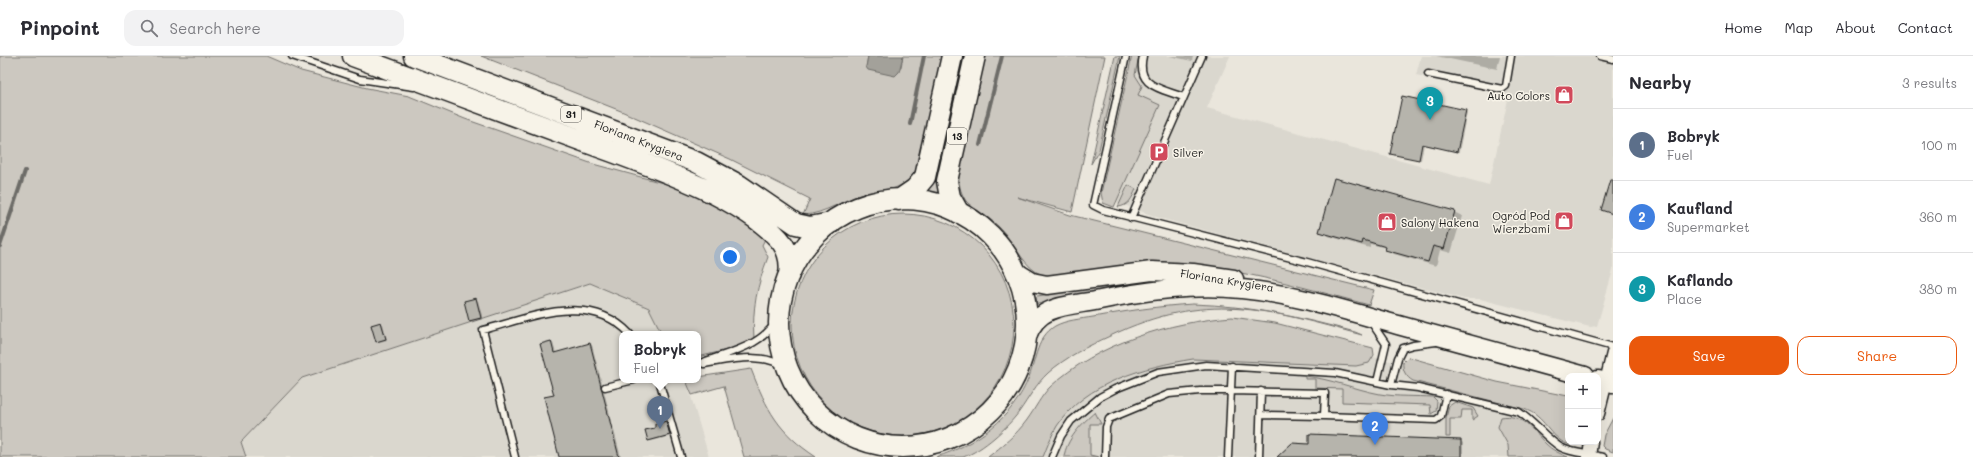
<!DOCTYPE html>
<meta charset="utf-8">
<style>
:root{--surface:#fff;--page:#f2f2f3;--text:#2b2b33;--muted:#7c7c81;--line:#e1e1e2;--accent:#ea580c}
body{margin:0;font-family:Mali,sans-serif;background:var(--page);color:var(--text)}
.controls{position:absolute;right:12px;bottom:12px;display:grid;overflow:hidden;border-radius:8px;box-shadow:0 4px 16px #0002}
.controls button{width:36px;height:36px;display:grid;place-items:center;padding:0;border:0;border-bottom:1px solid var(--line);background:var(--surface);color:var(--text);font:20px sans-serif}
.you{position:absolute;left:730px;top:201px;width:14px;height:14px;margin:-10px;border:3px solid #fff;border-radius:50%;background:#1a73e8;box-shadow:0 0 0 6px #1a73e833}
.badge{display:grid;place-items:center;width:26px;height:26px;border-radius:50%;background:var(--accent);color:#fff;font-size:13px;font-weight:700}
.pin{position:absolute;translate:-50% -33px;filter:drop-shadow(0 1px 2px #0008)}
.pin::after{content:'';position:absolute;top:21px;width:14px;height:12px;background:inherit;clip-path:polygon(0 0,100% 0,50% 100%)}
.popup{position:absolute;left:619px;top:275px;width:82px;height:52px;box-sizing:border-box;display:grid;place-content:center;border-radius:8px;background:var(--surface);filter:drop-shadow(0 1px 3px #0005);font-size:13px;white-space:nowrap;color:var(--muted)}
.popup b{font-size:15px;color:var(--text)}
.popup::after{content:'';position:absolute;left:50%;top:100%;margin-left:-8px;border:8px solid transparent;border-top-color:var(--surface)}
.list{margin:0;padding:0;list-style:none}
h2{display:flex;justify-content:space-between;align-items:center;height:52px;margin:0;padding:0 16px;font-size:17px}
h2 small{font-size:13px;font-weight:400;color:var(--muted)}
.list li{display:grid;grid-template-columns:26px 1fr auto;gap:12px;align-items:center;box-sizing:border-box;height:72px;padding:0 16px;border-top:1px solid var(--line)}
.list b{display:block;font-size:15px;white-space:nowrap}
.list p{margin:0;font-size:13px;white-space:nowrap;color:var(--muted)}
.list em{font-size:13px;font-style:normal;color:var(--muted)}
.actions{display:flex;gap:8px;padding:12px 16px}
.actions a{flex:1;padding:9px 0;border:1px solid var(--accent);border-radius:12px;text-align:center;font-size:14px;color:var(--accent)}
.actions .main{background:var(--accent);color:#fff}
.icon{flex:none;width:22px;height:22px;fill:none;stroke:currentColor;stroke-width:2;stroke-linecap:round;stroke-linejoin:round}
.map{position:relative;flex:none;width:1613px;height:401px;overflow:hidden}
header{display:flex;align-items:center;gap:24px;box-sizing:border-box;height:56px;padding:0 20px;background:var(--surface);border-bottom:1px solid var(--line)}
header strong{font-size:19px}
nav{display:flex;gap:22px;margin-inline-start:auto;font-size:14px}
.search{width:280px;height:36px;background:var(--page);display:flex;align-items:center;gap:10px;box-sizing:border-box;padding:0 14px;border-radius:12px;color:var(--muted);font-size:15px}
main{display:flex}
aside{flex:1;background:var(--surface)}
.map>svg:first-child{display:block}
.built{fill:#dad7ce}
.green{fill:#ccc8c0;stroke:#74726e}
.water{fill:#a3a19a;stroke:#6d6c68}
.shadow{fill:#0003}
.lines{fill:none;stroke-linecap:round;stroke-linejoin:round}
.stream{stroke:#6d6c68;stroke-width:4}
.building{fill:#b6b4ac;stroke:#1c1c1c}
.lane-casing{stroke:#1c1c1c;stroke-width:9}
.street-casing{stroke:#1c1c1c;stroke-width:15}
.secondary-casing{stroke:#1c1c1c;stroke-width:21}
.primary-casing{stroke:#1c1c1c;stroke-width:23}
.lane{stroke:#f7f3e8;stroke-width:6}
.street{stroke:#f7f3e8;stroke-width:12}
.secondary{stroke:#f7f3e8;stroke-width:18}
.primary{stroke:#f7f3e8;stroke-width:20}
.labels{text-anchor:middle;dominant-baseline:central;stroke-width:3;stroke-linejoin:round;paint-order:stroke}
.shield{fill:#f7f3e8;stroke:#5e5c59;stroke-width:1}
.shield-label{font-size:10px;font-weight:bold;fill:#1c1c1c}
.poi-label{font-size:11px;fill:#1c1c1c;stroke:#f7f3e8;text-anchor:end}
.street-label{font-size:11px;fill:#1c1c1c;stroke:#f7f3e8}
</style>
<header>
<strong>Pinpoint</strong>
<div class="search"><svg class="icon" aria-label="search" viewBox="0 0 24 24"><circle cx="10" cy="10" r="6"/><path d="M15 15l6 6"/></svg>Search here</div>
<nav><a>Home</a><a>Map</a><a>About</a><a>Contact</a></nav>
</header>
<main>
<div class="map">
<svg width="1613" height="401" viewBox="0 0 1613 401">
<rect width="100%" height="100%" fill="#eae6dc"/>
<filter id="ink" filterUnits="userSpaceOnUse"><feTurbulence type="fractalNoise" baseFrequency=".025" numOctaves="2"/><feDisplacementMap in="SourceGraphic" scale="8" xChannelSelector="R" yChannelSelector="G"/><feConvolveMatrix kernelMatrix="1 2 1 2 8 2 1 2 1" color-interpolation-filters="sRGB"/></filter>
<g filter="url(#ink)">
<path class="built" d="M1134 0H1230L1207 52 1489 129 1509 39 1416 19 1421 0H1613V214L1597 270 1590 271 1480 243H1464L1159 162 1103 141Z
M590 227 649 252 662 278H622V324H686L709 401H246L241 386 302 322Z
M1329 291 1522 335 1513 401H1013L1096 329 1150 305Z"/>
<path class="green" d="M0 0H266L301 15 367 32 409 40 465 63 593 108 685 133 742 164 765 183 762 189 768 201C757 230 752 252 754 283L739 291 698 301V278H662L649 252 590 227 302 322 241 386 246 401H0Z
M481 0H868L866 11H901L903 0H943L918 108C915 117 910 124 901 129 892 135 876 134 866 137 843 143 826 158 803 159L810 143 730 103 621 55Z
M960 0H967L941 137 939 138 924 135Z
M985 0H1105L1072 156 1017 141 1070 159 1374 234 1369 249C1298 230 1229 209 1155 207 1123 207 1090 215 1059 221 1050 221 1042 220 1035 215 1022 206 1012 184 1000 172 991 162 973 153 966 145 960 136 958 126 959 115Z
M1115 0H1120L1099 94 1091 108Z
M1132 0H1139L1135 19 1142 30 1138 39 1160 49 1114 151 1103 147 1101 137Z
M1128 129 1136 133C1132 142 1129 150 1118 151Z
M792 269a111 111 0 1 1 222 0a111 111 0 1 1-222 0Z
M1148 224H1187L1037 248 1036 241 1037 240Z
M1193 248C1252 250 1298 261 1355 276L1362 279C1265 253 1207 234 1110 280 1088 290 1066 301 1048 317 1036 328 1029 342 1019 356 1008 371 982 395 963 401 956 401 944 401 936 401 977 388 1013 362 1029 321 1036 303 1037 281 1055 270 1066 264 1081 263 1093 261 1126 255 1159 250 1193 248Z
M1232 261 1275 267 1373 292 1374 299 1369 307 1356 310 1193 303C1144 311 1086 326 1057 370 1051 380 1047 391 1043 401H988C1002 390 1016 379 1027 364 1035 353 1041 340 1050 331 1097 287 1170 266 1232 261Z
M1408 301 1497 326 1568 340V386H1580C1562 397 1549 370 1538 361 1534 357 1529 355 1524 353L1413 325C1406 321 1402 314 1403 306Z
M751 313C767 354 778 376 816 401H744L724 330 692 339 687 327 692 324H698V321Z
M1305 320C1331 323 1354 333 1380 338 1397 341 1415 340 1433 341L1437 345 1436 355 1431 358 1430 349 1342 346V333L1315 332V323H1305Z
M1455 346 1473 352 1478 360 1472 364V354H1462L1461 363H1450V381H1446V362L1449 350Z
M1095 356 1101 368H1090V399L1099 401H1064C1066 384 1082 367 1095 356Z
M1501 361C1522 357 1533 375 1546 388 1552 394 1560 398 1568 401H1509L1508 389 1498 371Z
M1613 362V396L1605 393 1602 390 1604 379Z"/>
<path class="water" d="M868 0H903L899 16 895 20 868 14 866 11Z"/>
<path class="shadow" d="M1169 0H1193L1192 5Z
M1436 0H1500L1497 13Z
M1465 55 1467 56 1459 96 1424 89 1421 104 1394 99Z
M1454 156 1462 160 1451 197 1440 194 1436 210 1394 198 1387 194V192L1370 188V192L1328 180 1320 176Z
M476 243 478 245 483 263 472 265 470 264Z
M380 267 383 268 387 284 379 286 377 285Z
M551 286 553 287 556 297 590 288 592 289 621 401H560Z
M666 366 668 368 672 380 651 385 649 384Z
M1461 385 1463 387V401H1285Z"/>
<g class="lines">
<path class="stream" d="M910 68 924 0
M980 89 1002 0
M0 190 25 115"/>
</g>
<path class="building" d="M1402 40 1466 54 1457 96 1422 88 1419 104 1390 98Z
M1334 122 1455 155 1444 193 1433 190 1428 206 1385 194 1386 191 1363 184 1362 188 1319 176Z
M1610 124H1613V158L1601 154Z
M476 242 481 262 469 265 464 245Z
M381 266 386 283 376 286 371 269Z
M551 285 554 297 590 287 619 401H559L544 341 554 339 540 288Z
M666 365 670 379 648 385 645 374 655 372V368Z
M1309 378 1461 384V401H1277L1292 387 1309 388Z"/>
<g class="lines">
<defs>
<path id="lane" d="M292 0 360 23 414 31
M1126 0 1093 149 1103 154 1307 206 1613 291
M1143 0C1136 31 1160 32 1183 41
M1600 0 1613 3
M1428 18 1502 33 1506 30 1511 0
M1131 162 1202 0
M1371 266 1386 288 1377 326
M698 308C729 296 764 291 780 259
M704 308C730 304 768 294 789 315
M659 324 681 401
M1391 329 1398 302 1403 292 1413 289 1436 286
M605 331 634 324
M1261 359 1324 360
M515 401 483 274C532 261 590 235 630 278
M1052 401 1061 380 1071 365 1100 341 1115 333 1158 316 1206 309 1335 317 1391 329 1418 332 1519 356C1534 366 1545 381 1560 391 1573 398 1589 397 1603 401
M1105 401 1106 371 1109 363 1169 338 1200 335H1231L1325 337 1324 360 1436 364 1441 360 1446 338
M1228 401 1232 310
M1259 401 1261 335"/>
<path id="street" d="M1598 358 1613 297
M1589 401 1591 386"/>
<path id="secondary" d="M1016 216 1032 226 1047 229 1152 215 1193 217 1234 223
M1027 280C1038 249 1067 250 1095 245 1143 235 1192 228 1242 233 1294 238 1347 255 1398 269 1460 286 1522 303 1585 320
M1598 324 1613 328"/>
<path id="primary" d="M353 0C430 28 506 57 583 85 641 107 737 137 779 183 788 193 791 206 789 219
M414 0 696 106 739 129 796 168 810 171 831 167
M779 267a124 124 0 1 1 248 0a124 124 0 1 1-248 0Z
M899 144 915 133 925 121 952 0
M959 157 950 141 947 125 975 0"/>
</defs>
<use href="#lane" class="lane-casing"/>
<use href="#street" class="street-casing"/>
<use href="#secondary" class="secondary-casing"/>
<use href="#primary" class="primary-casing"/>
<use href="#lane" class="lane"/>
<use href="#street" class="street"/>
<use href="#secondary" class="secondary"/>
<use href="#primary" class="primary"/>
</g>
</g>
<defs>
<symbol id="shop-square" viewBox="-11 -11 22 22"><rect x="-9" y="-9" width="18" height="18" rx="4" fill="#d1495b" stroke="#f7f3e8"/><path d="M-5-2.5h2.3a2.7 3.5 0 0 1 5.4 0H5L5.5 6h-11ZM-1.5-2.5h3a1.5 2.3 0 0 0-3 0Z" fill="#fff"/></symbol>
<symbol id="parking-square" viewBox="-11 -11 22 22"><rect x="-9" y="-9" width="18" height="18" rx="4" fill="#d1495b" stroke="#f7f3e8"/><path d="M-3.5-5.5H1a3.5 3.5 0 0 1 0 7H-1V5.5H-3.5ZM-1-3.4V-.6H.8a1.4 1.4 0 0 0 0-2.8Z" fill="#fff"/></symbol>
</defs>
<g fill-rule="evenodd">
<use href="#shop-square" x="1553" y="28" width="22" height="22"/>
<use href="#parking-square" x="1148" y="85" width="22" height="22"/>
<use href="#shop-square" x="1553" y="154" width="22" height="22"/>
<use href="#shop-square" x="1376" y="155" width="22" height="22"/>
</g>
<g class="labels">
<g class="shield">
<rect x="561" y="50" width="20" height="16" rx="3"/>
<rect x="947" y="72" width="20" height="16" rx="3"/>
</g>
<g class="shield-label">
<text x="571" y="58">31</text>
<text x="957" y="80">13</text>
</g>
<g class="poi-label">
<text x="1550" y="39">Auto Colors</text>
<text x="1173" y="96" text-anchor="start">Silver</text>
<text x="1550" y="159">Ogród Pod<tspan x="1550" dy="13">Wierzbami</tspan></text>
<text x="1401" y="166" text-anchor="start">Salony Hakena</text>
</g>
<g class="street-label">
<text transform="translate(639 84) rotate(21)">Floriana Krygiera</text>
<text transform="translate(1227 224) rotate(9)">Floriana Krygiera</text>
</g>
</g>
</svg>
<div class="controls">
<button>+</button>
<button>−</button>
</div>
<div class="you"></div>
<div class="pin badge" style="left:660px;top:373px;background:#5c6f8a">1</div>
<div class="popup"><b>Bobryk</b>Fuel</div>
<div class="pin badge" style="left:1375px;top:389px;background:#3f7fe0">2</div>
<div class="pin badge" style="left:1430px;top:64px;background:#0f9aa8">3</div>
</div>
<aside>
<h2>Nearby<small>3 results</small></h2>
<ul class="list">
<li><span class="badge" style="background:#5c6f8a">1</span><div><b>Bobryk</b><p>Fuel</p></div><em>100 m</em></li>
<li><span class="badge" style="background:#3f7fe0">2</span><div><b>Kaufland</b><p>Supermarket</p></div><em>360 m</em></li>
<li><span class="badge" style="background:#0f9aa8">3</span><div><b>Kaflando</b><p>Place</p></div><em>380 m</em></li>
</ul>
<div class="actions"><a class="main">Save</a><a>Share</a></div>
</aside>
</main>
